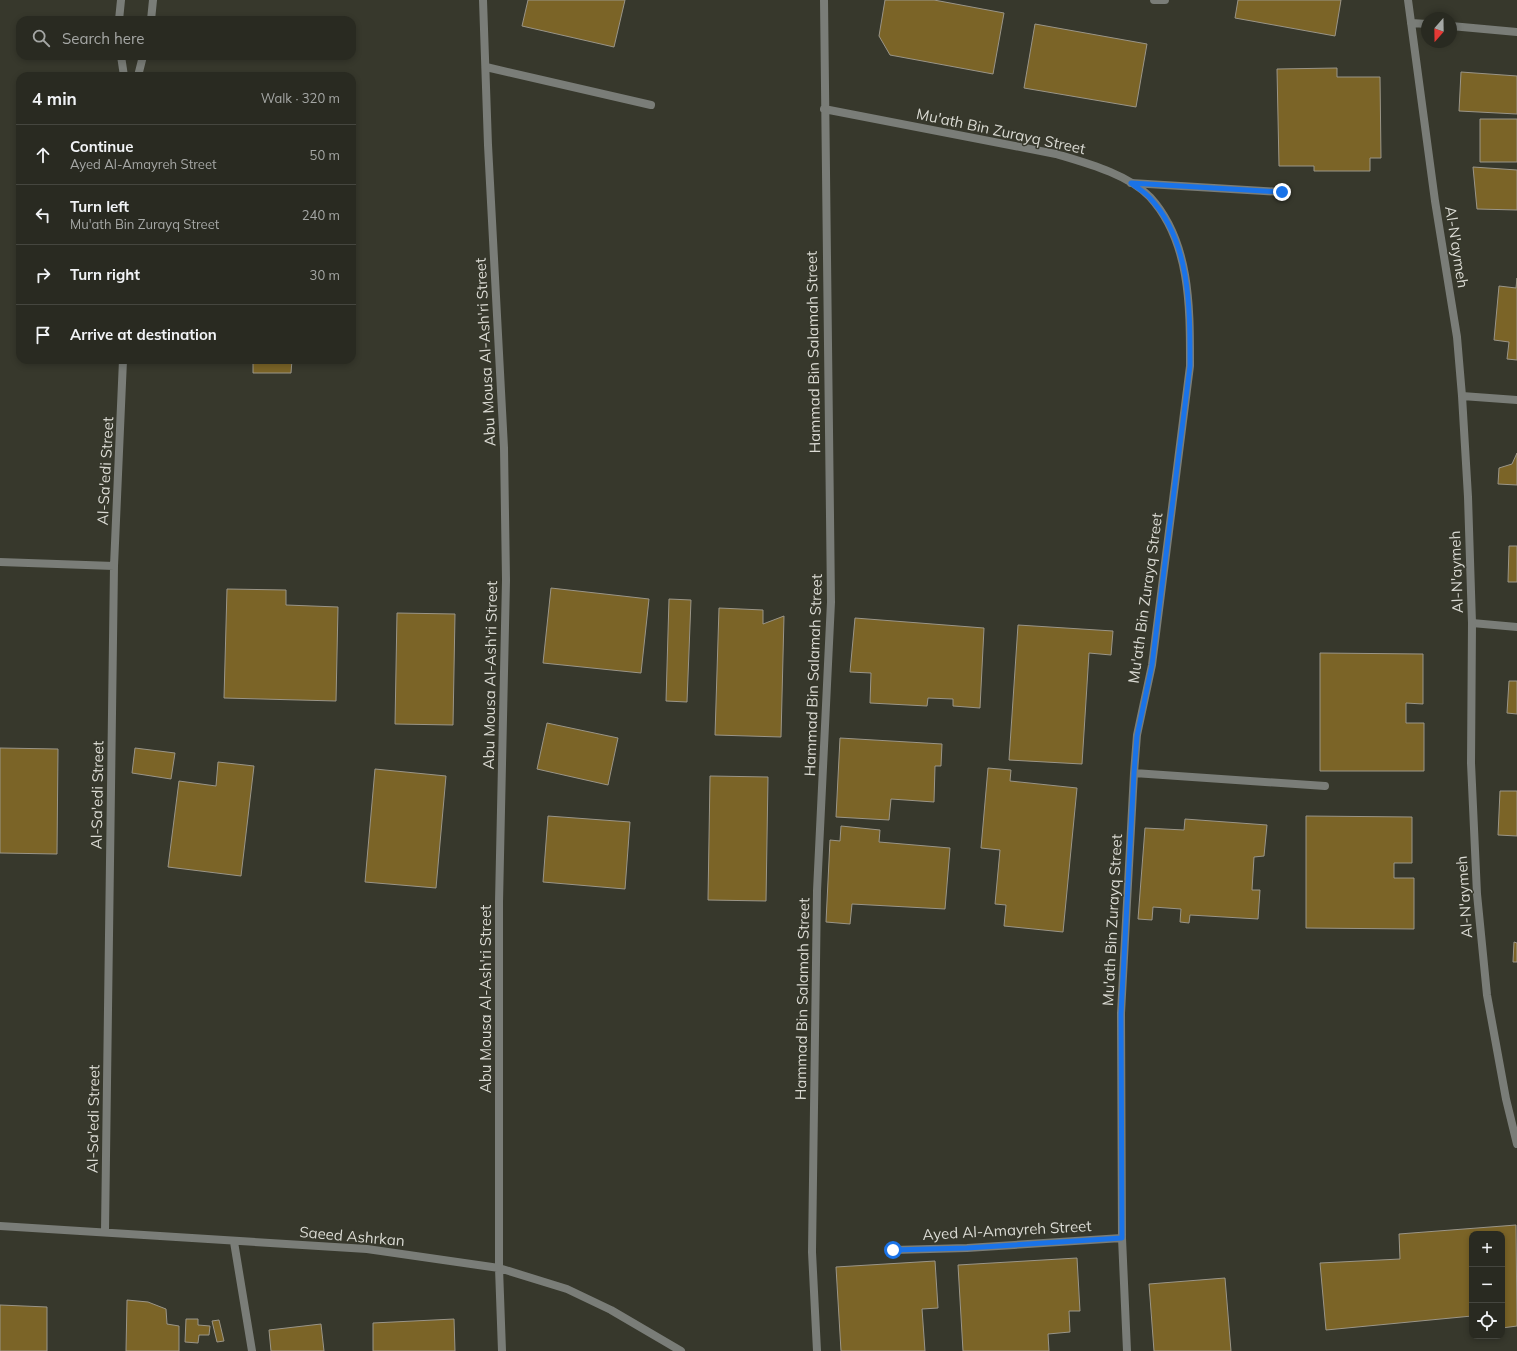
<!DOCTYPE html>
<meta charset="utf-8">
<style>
:root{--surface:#292a21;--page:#35362e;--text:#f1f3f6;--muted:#a5a7a5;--line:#45463f}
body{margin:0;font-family:Mulish,sans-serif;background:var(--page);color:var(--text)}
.controls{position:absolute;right:12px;bottom:12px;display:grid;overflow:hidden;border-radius:8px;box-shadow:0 2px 6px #0003}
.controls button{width:36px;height:36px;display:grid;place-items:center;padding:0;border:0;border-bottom:1px solid var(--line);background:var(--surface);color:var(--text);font:20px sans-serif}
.compass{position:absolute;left:1421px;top:12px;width:36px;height:36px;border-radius:50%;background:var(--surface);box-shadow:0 2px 6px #0003;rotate:200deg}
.stop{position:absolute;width:12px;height:12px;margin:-9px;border:3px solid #1a73e8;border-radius:50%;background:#fff}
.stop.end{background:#1a73e8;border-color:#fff;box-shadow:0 1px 4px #0008}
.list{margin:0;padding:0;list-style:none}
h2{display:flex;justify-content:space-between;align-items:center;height:52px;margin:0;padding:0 16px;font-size:17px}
h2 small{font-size:13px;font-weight:400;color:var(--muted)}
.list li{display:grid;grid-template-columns:26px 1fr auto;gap:12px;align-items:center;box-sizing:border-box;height:60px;padding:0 16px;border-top:1px solid var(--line)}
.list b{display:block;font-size:15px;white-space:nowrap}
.list p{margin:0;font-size:13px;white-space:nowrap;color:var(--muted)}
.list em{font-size:13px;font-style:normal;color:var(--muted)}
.icon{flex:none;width:22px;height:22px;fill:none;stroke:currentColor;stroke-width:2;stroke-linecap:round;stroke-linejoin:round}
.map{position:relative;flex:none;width:1517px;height:1351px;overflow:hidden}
.search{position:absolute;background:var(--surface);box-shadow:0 2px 6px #0003;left:16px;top:16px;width:340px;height:44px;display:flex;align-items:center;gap:10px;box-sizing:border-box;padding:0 14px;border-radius:12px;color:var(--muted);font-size:15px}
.panel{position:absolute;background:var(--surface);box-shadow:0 2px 6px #0003;left:16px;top:72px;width:340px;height:292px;border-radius:12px}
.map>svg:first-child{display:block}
.building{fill:#7b6427;stroke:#9a9588}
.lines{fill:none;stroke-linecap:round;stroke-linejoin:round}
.service{stroke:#7a7d78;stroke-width:8}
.minor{stroke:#7a7d78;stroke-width:8}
.route{stroke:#1a73e8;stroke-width:5}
.labels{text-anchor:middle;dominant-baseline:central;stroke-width:3;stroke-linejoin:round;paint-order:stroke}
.street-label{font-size:15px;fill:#dadad3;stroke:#37382c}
</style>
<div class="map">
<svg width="1517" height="1351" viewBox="0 0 1517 1351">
<rect width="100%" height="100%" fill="#37382c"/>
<path class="building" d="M528 0H625L614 47 522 26Z
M885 0H934L1004 13 993 74 890 55 879 36Z
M1238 0H1341L1335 36 1235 18Z
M1035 24 1147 44 1136 107 1024 88Z
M1337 68V77H1380L1381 158H1370V171H1314V166H1279L1277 69Z
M1461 72 1517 76V114L1459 111Z
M1480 119H1517V162H1480Z
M1473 167 1517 170V210L1477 209Z
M1517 278V360L1507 359 1509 342 1494 340 1499 286 1516 288Z
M253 360H292L291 373H253Z
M1517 453V485L1498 484 1499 468 1512 464Z
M1509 546H1517V582H1508Z
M551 588 649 599 641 673 543 663Z
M227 589 286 590V605L338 607 336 701 224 698Z
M669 599 691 600 687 702 666 701Z
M719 608 763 610V624L784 616 781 737 715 735Z
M397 613 455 614 453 725 395 724Z
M855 618 984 628 980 708 953 706V699L928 698 927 706 870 703 871 673 850 672Z
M1018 625 1113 631 1111 655 1089 653 1082 764 1009 760Z
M1320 653 1423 654V704L1406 703V723H1424V771H1320Z
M1509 681H1517V714L1507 713Z
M547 723 618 738 608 785 537 769Z
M840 738 942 744 941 766H935L934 802 891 799 889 820 836 817Z
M0 748 58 749 57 854 0 853Z
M135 748 175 753 171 779 132 773Z
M218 762 254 766 241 876 168 867 179 781 216 786Z
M988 768 1011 770 1010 781 1077 788 1063 932 1004 926 1006 905 995 904 1000 850 981 848Z
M375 769 446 776 436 888 365 882Z
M710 776 768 777 766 901 708 900Z
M1500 791H1517V836L1498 835Z
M548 816 630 822 625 889 543 882Z
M1306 816 1412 817V863H1394V878H1414V929L1306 928Z
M1185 819 1267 825 1264 856 1254 857 1252 890H1260L1258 919 1190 915 1189 923 1180 922 1181 909 1153 907 1152 920 1138 919 1145 828 1184 830Z
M841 826 880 830 879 842 950 848 945 909 852 904 850 924 826 922 830 840 840 841Z
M1514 942 1517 943V962H1513Z
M1516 1225 1517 1326 1502 1328V1234H1472V1316L1326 1330 1320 1263 1400 1259 1399 1234Z
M1077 1258 1080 1311H1069L1070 1332 1048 1334 1049 1351H963L958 1265Z
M935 1261 938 1308 922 1309 925 1351H841L836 1267Z
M1225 1278 1231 1351H1154L1149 1284Z
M127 1300 148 1302 166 1309 167 1324 179 1326V1351H126Z
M0 1305 47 1307V1351H0Z
M186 1319H198V1325L210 1326 209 1335H199L198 1343 185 1342Z
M454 1319 455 1351H373V1323Z
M219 1320 224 1341 217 1342 212 1321Z
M321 1324 324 1351H271L269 1330Z"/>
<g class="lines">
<path class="service" d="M486 67 651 105
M1131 183 1282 192
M1472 623 1517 627"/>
<path class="minor" d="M483 0 488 145 504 448 506 580 499 902V1268L502 1351
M1154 0H1165
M1408 0 1435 201 1457 337 1462 396 1468 497 1472 623 1471 763 1477 894 1487 995 1506 1099 1517 1144
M119 20 121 0
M151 20 153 0
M1411 23 1427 24
M1451 26 1517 32
M121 56 124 76
M138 76 143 56
M824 109 1056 154C1086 163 1128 174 1150 197 1191 242 1190 309 1190 366L1152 665 1137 735 1134 773 1121 1013 1122 1238 1127 1351
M1462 396 1517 400
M0 562 114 566
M1134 773 1325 786
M0 1226 367 1249 499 1268 567 1289 611 1310 681 1351
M105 1231 114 566 123 360
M234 1242 252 1351
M893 1250 967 1248 1122 1238
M817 1351 812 1252 817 891 831 602 824 0"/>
</g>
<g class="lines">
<path class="route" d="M893 1250 967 1248 1122 1238 1121 1014 1134 773 1137 736 1152 665 1190 366C1190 309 1191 242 1150 198 1145 192 1137 188 1131 183L1282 192"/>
</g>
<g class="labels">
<g class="street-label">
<text transform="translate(1001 131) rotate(12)">Mu'ath Bin Zurayq Street</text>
<text transform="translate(1457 247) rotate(81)">Al-N'aymeh</text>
<text transform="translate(485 352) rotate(-93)">Abu Mousa Al-Ash'ri Street</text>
<text transform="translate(813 352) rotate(-91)">Hammad Bin Salamah Street</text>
<text transform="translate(105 471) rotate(-87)">Al-Sa'edi Street</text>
<text transform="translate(1456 572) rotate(-92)">Al-N'aymeh</text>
<text transform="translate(1145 598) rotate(-82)">Mu'ath Bin Zurayq Street</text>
<text transform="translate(490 675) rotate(-89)">Abu Mousa Al-Ash'ri Street</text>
<text transform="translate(813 675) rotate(-88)">Hammad Bin Salamah Street</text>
<text transform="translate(97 795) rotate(-89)">Al-Sa'edi Street</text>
<text transform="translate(1464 897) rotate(-94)">Al-N'aymeh</text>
<text transform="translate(1112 920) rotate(-87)">Mu'ath Bin Zurayq Street</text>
<text transform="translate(485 999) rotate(-90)">Abu Mousa Al-Ash'ri Street</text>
<text transform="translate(802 999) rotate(-89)">Hammad Bin Salamah Street</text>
<text transform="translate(93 1119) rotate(-89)">Al-Sa'edi Street</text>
<text transform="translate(1007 1230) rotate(-3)">Ayed Al-Amayreh Street</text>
<text transform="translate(352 1236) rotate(5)">Saeed Ashrkan</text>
</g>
</g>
</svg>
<div class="controls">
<button>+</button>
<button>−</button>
<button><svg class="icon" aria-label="locate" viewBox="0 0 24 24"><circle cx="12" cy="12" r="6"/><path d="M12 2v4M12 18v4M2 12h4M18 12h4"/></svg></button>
</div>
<svg class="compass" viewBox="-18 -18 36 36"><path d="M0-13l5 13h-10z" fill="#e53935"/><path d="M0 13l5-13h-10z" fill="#a5a7a5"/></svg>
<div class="stop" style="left:893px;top:1250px"></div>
<div class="stop end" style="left:1282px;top:192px"></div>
<div class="search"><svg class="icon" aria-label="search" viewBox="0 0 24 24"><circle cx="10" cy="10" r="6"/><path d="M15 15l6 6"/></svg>Search here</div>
<section class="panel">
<h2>4 min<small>Walk · 320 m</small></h2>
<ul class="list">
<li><svg class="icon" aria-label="ahead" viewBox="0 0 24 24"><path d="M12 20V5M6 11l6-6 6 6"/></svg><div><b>Continue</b><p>Ayed Al-Amayreh Street</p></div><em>50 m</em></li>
<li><svg class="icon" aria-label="left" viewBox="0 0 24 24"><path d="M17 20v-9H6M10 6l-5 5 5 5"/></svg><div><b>Turn left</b><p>Mu'ath Bin Zurayq Street</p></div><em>240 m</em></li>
<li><svg class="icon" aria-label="right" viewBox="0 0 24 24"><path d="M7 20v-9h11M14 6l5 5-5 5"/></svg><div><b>Turn right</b></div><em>30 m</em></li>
<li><svg class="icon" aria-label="arrive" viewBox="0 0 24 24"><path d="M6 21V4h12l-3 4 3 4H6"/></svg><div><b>Arrive at destination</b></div></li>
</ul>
</section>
</div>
